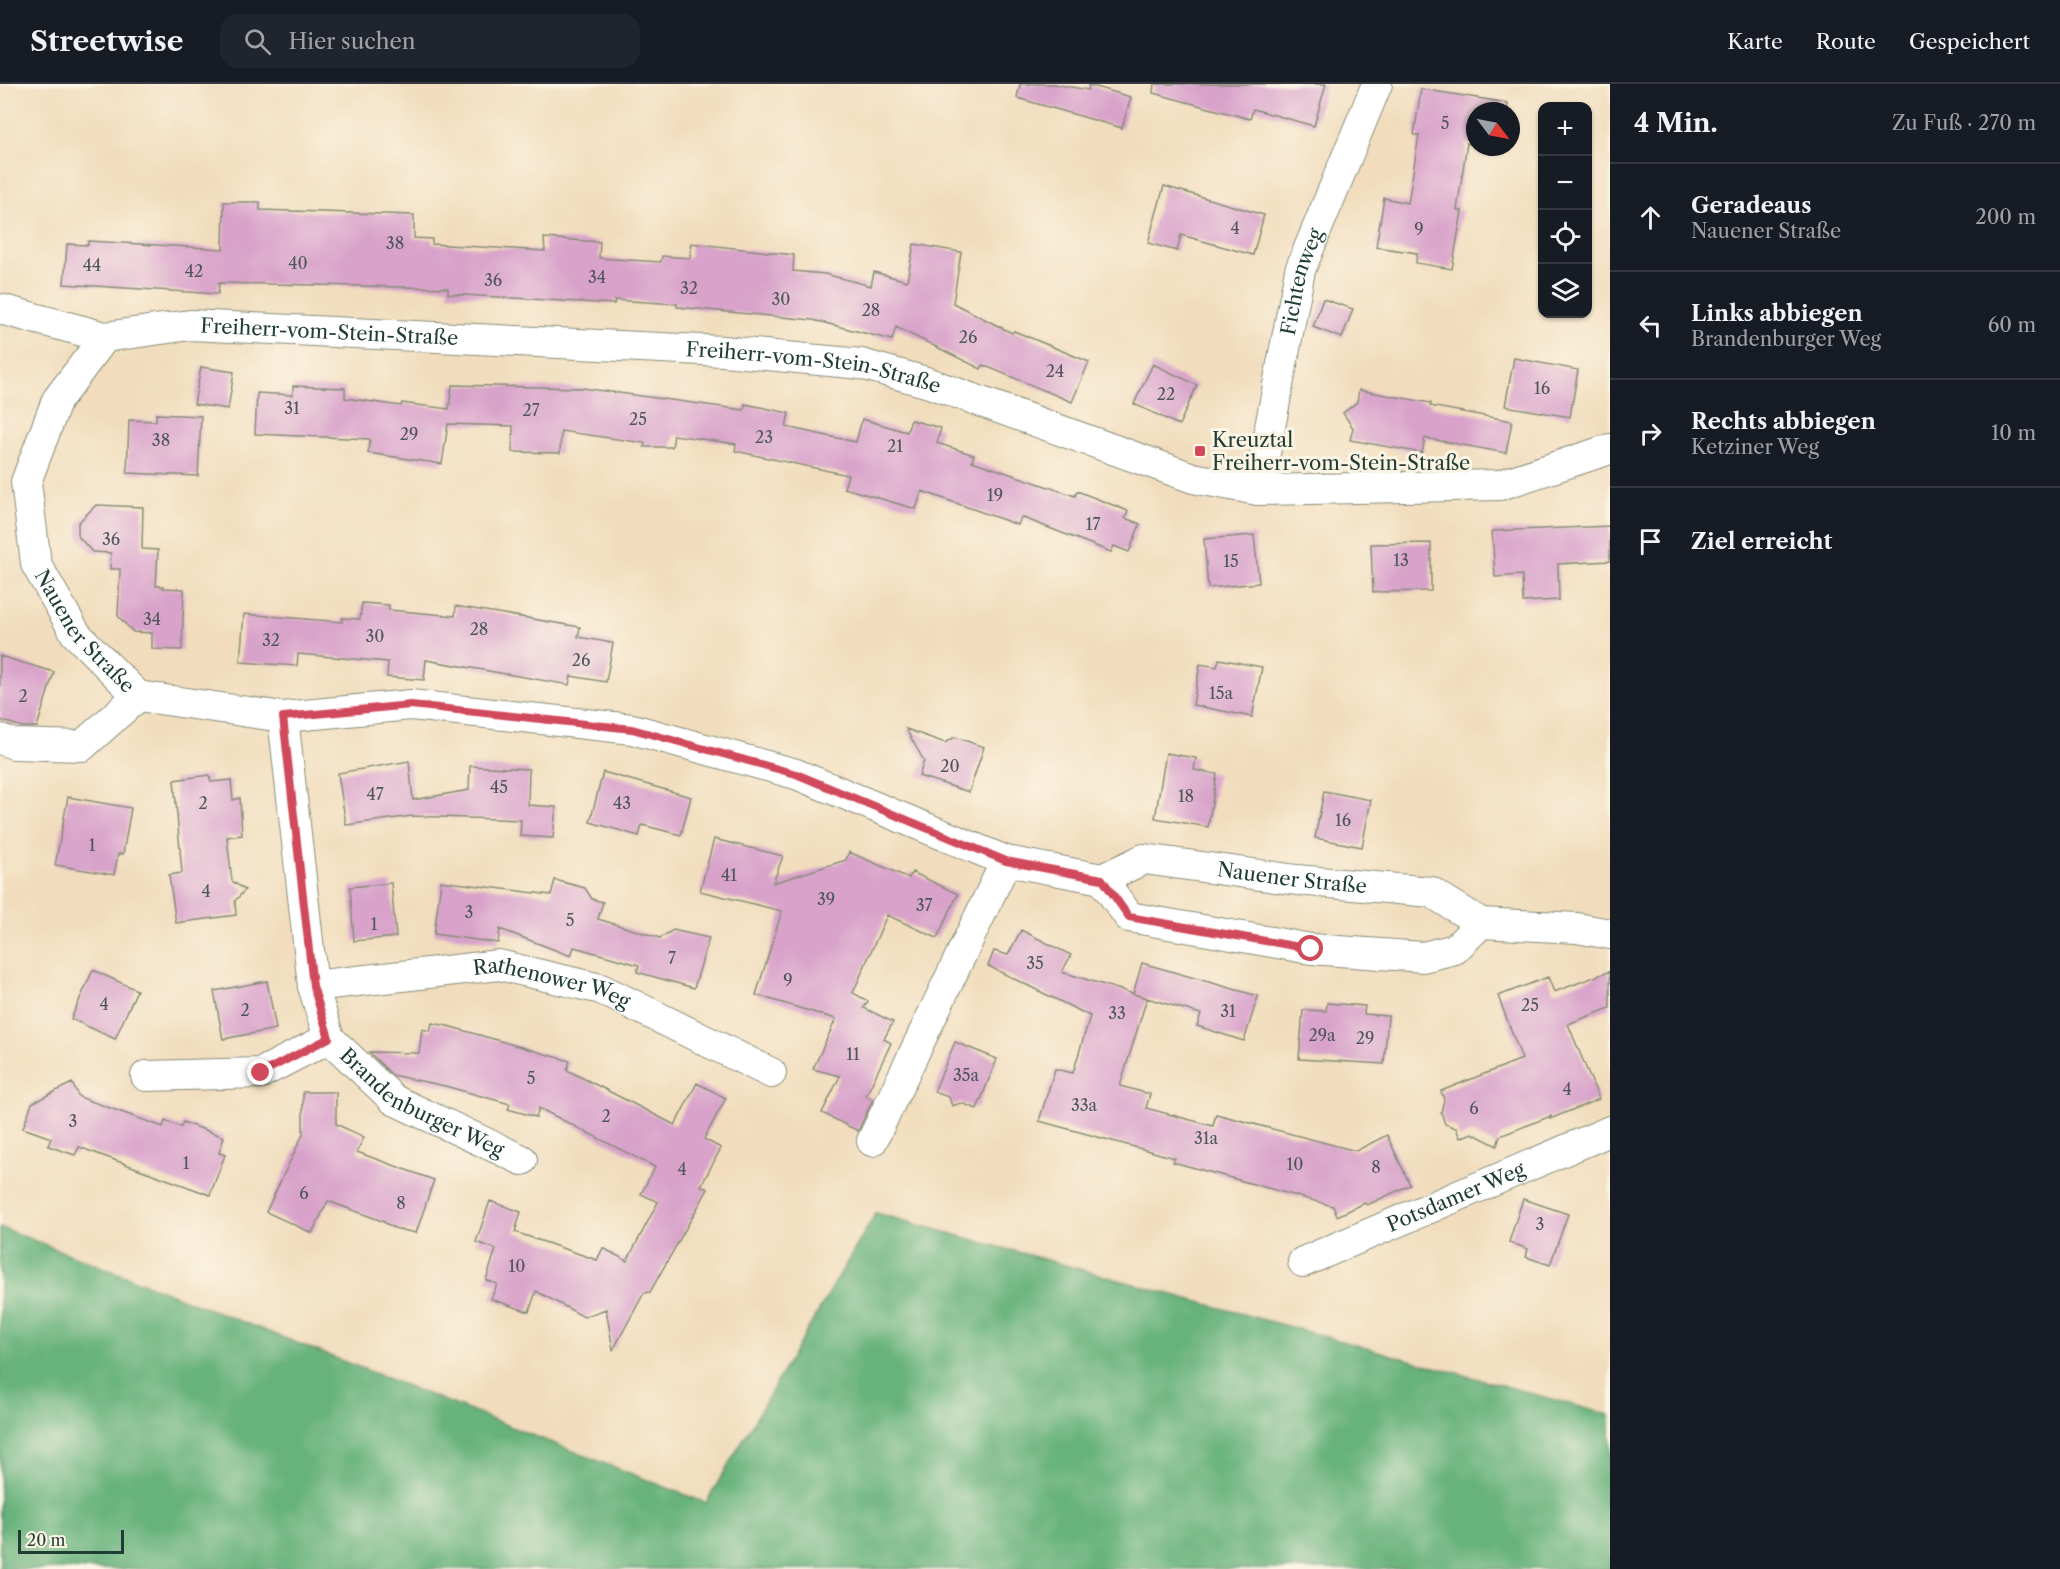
<!DOCTYPE html>
<html lang="de">
<meta charset="utf-8">
<style>
:root{--surface:#171b24;--page:#20242c;--text:#f1f3f6;--muted:#9ea1a6;--line:#363941}
body{margin:0;font-family:"Libre Caslon Text",serif;background:var(--page);color:var(--text)}
.controls{position:absolute;right:18px;top:18px;display:grid;overflow:hidden;border-radius:12px;box-shadow:0 2px 4px #0004}
.controls button{width:54px;height:54px;display:grid;place-items:center;padding:0;border:0;border-bottom:2px solid var(--line);background:var(--surface);color:var(--text);font:30px sans-serif}
.compass{position:absolute;left:1466px;top:18px;width:54px;height:54px;border-radius:50%;background:var(--surface);box-shadow:0 2px 4px #0004;rotate:122deg}
.scale{position:absolute;left:18px;bottom:15px;width:106px;box-sizing:border-box;padding-left:6px;border:3px solid #1f3d34;border-top:0;font-size:16px;line-height:21px;white-space:nowrap;color:#1f3d34;-webkit-text-stroke:4px #fcf5e5;paint-order:stroke}
.stop{position:absolute;width:18px;height:18px;margin:-14px;border:4px solid #d1495b;border-radius:50%;background:#fff}
.stop.end{background:#d1495b;border-color:#fff;box-shadow:0 2px 6px #0008}
.list{margin:0;padding:0;list-style:none}
h2{display:flex;justify-content:space-between;align-items:center;height:78px;margin:0;padding:0 24px;font-size:26px}
h2 small{font-size:20px;font-weight:400;color:var(--muted)}
.list li{display:grid;grid-template-columns:39px 1fr auto;gap:18px;align-items:center;box-sizing:border-box;height:108px;padding:0 24px;border-top:2px solid var(--line)}
.list b{display:block;font-size:22px;white-space:nowrap}
.list p{margin:0;font-size:20px;white-space:nowrap;color:var(--muted)}
.list em{font-size:20px;font-style:normal;color:var(--muted)}
.icon{flex:none;width:33px;height:33px;fill:none;stroke:currentColor;stroke-width:2;stroke-linecap:round;stroke-linejoin:round}
.map{position:relative;flex:none;width:1610px;height:1485px;overflow:hidden}
header{display:flex;align-items:center;gap:36px;box-sizing:border-box;height:84px;padding:0 30px;background:var(--surface);border-bottom:2px solid var(--line)}
header strong{font-size:28px}
nav{display:flex;gap:33px;margin-inline-start:auto;font-size:21px}
.search{width:420px;height:54px;background:var(--page);display:flex;align-items:center;gap:15px;box-sizing:border-box;padding:0 21px;border-radius:18px;color:var(--muted);font-size:22px}
main{display:flex}
aside{flex:1;background:var(--surface)}
.map>svg:first-child{display:block}
.forest{fill:#68b27b;stroke:#447858;stroke-width:1.5}
.building{fill:#d8a2ca}
.lines{fill:none;stroke-linecap:round;stroke-linejoin:round}
.street-casing{stroke:#888d78;stroke-width:32}
.street{stroke:#fff;stroke-width:30}
.route{stroke:#d1495b;stroke-width:8}
.poi-dot{fill:#d1495b;stroke:#fcf5e5;stroke-width:2}
.labels{text-anchor:middle;dominant-baseline:central;stroke-width:6;stroke-linejoin:round;paint-order:stroke}
.number-label{font-size:16px;fill:#4d565a}
.street-label{font-size:20px;fill:#1f3d34;stroke:#fcf5e5}
.poi-label{font-size:20px;fill:#1f3d34;stroke:#fcf5e5;text-anchor:start}
</style>
<header>
<strong>Streetwise</strong>
<div class="search"><svg class="icon" aria-label="search" viewBox="0 0 24 24"><circle cx="10" cy="10" r="6"/><path d="M15 15l6 6"/></svg>Hier suchen</div>
<nav><a>Karte</a><a>Route</a><a>Gespeichert</a></nav>
</header>
<main>
<div class="map">
<svg width="1610" height="1485" viewBox="0 0 1610 1485">
<rect width="100%" height="100%" fill="#fcf5e5"/>
<filter id="ink" filterUnits="userSpaceOnUse"><feTurbulence type="fractalNoise" baseFrequency=".0167" numOctaves="2"/><feDisplacementMap in="SourceGraphic" scale="12" xChannelSelector="R" yChannelSelector="G"/><feConvolveMatrix kernelMatrix="1 2 1 2 8 2 1 2 1" color-interpolation-filters="sRGB"/></filter>
<filter id="wash" filterUnits="userSpaceOnUse"><feTurbulence type="fractalNoise" baseFrequency=".008" numOctaves="4" result="noise"/><feDisplacementMap in="SourceGraphic" scale="24" xChannelSelector="R" yChannelSelector="G"/><feGaussianBlur stdDeviation="1.35" result="paint"/><feColorMatrix in="noise" values="0 0 0 0 0 0 0 0 0 0 0 0 0 0 0 0 0 1.4 0 .05"/><feComposite in="paint" operator="in"/></filter>
<g filter="url(#wash)">
<rect width="100%" height="100%" fill="#f1ddbd"/>
<path class="forest" d="M876 1129 1610 1331V1485H0V1143L706 1419Z"/>
<g id="blocks">
<path class="building" d="M1020 0H1054L1088 6 1089 1 1131 13 1122 44 1017 14Z
M1154 0H1326L1314 42 1253 25 1250 35 1153 9Z
M1421 5 1508 19 1507 27H1475V61L1467 59 1457 126 1462 127 1452 185 1416 179 1417 169 1376 163 1384 114 1408 119 1419 51H1414Z
M1164 102 1264 131 1253 171 1181 151 1177 167 1148 159Z
M224 118H260V126L414 131V154L432 155V160L545 167 544 154 600 158 599 174 661 178 662 172 690 174 691 159 794 171 793 187 825 190 871 202 874 188 907 197 914 160 961 168 953 219 1012 249 1014 247 1089 278 1072 318 983 281 981 285 896 243 892 256 813 236 677 223V220L615 216 614 220 448 210V204L219 199 218 210 64 200 67 160 88 161V157L223 165Z
M1323 215 1353 225 1342 254 1313 243Z
M1514 274 1578 286 1570 333 1505 322Z
M1153 280 1197 301 1179 341 1134 320Z
M201 283 234 288 228 325 194 320Z
M452 301 582 304 744 326 745 320 789 329 786 343 856 358 862 335 907 348 911 336 941 344 937 359 974 371 972 377 1075 412 1077 407 1128 427 1125 434 1140 440 1129 468 1114 462 1111 468 1021 433 1018 441 922 407 916 425 844 404 848 391 735 367 736 360 674 351 672 363H644L645 359 561 347 560 369 512 368 513 342 448 340 442 380 368 369 370 355 255 350 257 309 293 311V302L345 304V314L401 322 402 319 449 325Z
M1359 306 1431 319 1430 322 1512 337 1506 369 1425 354 1422 369 1350 356 1353 344 1343 329 1357 318Z
M156 330 201 332 198 392 127 389 129 336 156 337Z
M96 421 143 423 142 465 158 466 156 502H163V504L184 505 182 566 152 565V549L133 548 118 532 120 485H110L111 469 92 468 78 452V439Z
M1610 442V477L1558 480 1559 516 1523 518 1522 491 1495 493 1492 447Z
M1254 451 1259 499 1208 504 1204 455Z
M1431 459V507L1373 508 1371 460Z
M362 519 389 521V526L455 532 456 522 580 543 578 553 613 559 606 598 571 592 569 601 426 576 424 596 387 593 388 578 298 570 297 582 240 578 244 530 342 538V534L360 535Z
M0 572 54 588 37 643H22L0 636Z
M1219 575 1262 583 1252 633 1193 621 1200 580 1217 583Z
M906 645 945 659 955 653 984 663 969 708 919 692 924 677Z
M1166 669 1196 674 1194 686 1217 690 1208 743 1155 734Z
M409 677 413 716 469 706 470 682 529 685 528 721 556 723 553 754 520 752 521 736 412 732 346 741 338 689Z
M603 688 691 713 681 751 642 741 639 752 590 738Z
M209 691 211 698 231 696 233 716 240 714 242 751 227 753 232 797 245 806 235 817 236 831 176 839 169 791 182 789 174 696Z
M1324 707 1371 716 1362 763 1315 754Z
M68 713 131 724 123 770H118L114 791 55 781Z
M714 755 783 772 773 799 846 776 849 768 909 794 912 788 958 810 937 854 887 831 853 909 868 917 864 924 893 938 884 955 891 959 866 1012 873 1015 858 1047 822 1029 840 992 813 985 836 935 756 911 782 827 700 807Z
M555 796 585 804 592 815 603 818 598 835 660 854 673 846 709 854 694 904 637 888 639 881 574 863 571 872 500 845 498 859 434 850 441 797 551 811Z
M391 799 396 853 354 857 350 803Z
M1021 846 1071 871 1062 888 1147 914 1120 1002 1150 1010 1146 1024 1213 1042 1216 1030 1356 1067 1387 1051 1410 1101 1367 1121 1365 1119 1337 1132 1333 1122 1173 1078 1175 1074 1039 1037 1055 985 1073 989 1090 932 988 882 994 867 1008 871Z
M1142 879 1258 912 1244 957 1197 942 1201 930 1133 910Z
M93 886 137 906 115 955 71 935Z
M1610 887V924L1568 940 1599 1015 1550 1035 1551 1032 1500 1052 1497 1062 1472 1049 1460 1054 1456 1044 1445 1040 1441 1028 1444 1016 1441 1007 1522 975 1498 912 1548 893 1554 908Z
M267 897 276 945 223 955 214 907Z
M1327 919 1365 922 1364 930 1388 932 1384 980 1299 975 1303 926 1326 927Z
M432 939 448 942 570 977 567 986 675 1041 697 999 726 1014 704 1055 721 1064 701 1102 708 1105 650 1208 644 1209 613 1266 606 1225 584 1233 536 1207 529 1228 491 1215 497 1200 486 1196 496 1165 476 1158 490 1117 521 1128 515 1148 597 1176 603 1164 627 1177 658 1118 641 1110 655 1083 539 1024 536 1033 508 1025 510 1020 445 1002 392 991 369 968 419 969 422 945 430 947Z
M955 958 997 975 977 1025 961 1019 952 1022 949 1013 934 1008Z
M72 999 79 1013 163 1043 165 1037 181 1043 183 1038 224 1053 219 1069 225 1071 210 1111 79 1063 75 1071 48 1062 51 1054 23 1044 32 1019Z
M303 1008H336V1040L364 1053 357 1068 434 1096 416 1149 394 1144 382 1137 328 1117 312 1149 266 1128 303 1050Z
M1523 1115 1568 1130 1550 1181 1526 1173 1528 1165 1509 1158Z"/>
</g>
</g>
<g filter="url(#ink)">
<use href="#blocks" fill-opacity="0" stroke="#888d78" stroke-width="1.5"/>
<g class="lines">
<defs>
<g id="street">
<path id="s1" d="M0 225 105 253 190 241 723 267 861 280 926 298 1193 394 1258 406 1500 401 1610 365"/>
<path id="s2" d="M105 253 57 316 26 398 36 480 76 550 138 612 283 633 411 621 632 645 796 690 1006 777 1102 795 1144 775 1297 796 1431 808 1481 839 1577 844 1610 850"/>
<path id="s3" d="M1258 406 1300 186 1377 0"/>
<path id="s4" d="M283 633 313 902 329 954 394 1016 522 1076"/>
<path d="M0 655 14 660 82 662 138 612"/>
<path d="M1102 795 1129 833 1311 865 1423 873 1455 865 1481 839"/>
<path id="s5" d="M313 902 499 881 601 905 771 989"/>
<path d="M146 992 261 989 329 954"/>
<path d="M872 1057 1006 777"/>
<path id="s6" d="M1303 1178 1610 1047"/>
</g>
</defs>
<use href="#street" class="street-casing"/>
<use href="#street" class="street"/>
</g>
</g>
<g class="lines" filter="url(#ink)">
<path class="route" d="M261 989 329 954 313 902 283 633 411 621 632 645 796 690 1006 777 1102 795 1129 833 1311 865"/>
</g>
<rect class="poi-dot" x="1194" y="361" width="12" height="12" rx="3"/>
<g class="labels">
<g class="number-label">
<text x="1445" y="39">5</text>
<text x="1235" y="144">4</text>
<text x="1419" y="145">9</text>
<text x="395" y="159">38</text>
<text x="298" y="179">40</text>
<text x="92" y="181">44</text>
<text x="194" y="187">42</text>
<text x="597" y="193">34</text>
<text x="493" y="196">36</text>
<text x="689" y="204">32</text>
<text x="781" y="215">30</text>
<text x="871" y="226">28</text>
<text x="968" y="253">26</text>
<text x="1055" y="287">24</text>
<text x="1542" y="304">16</text>
<text x="1166" y="310">22</text>
<text x="292" y="324">31</text>
<text x="531" y="326">27</text>
<text x="638" y="335">25</text>
<text x="409" y="350">29</text>
<text x="764" y="353">23</text>
<text x="161" y="356">38</text>
<text x="895" y="362">21</text>
<text x="995" y="411">19</text>
<text x="1093" y="440">17</text>
<text x="111" y="455">36</text>
<text x="1401" y="476">13</text>
<text x="1231" y="477">15</text>
<text x="152" y="535">34</text>
<text x="479" y="545">28</text>
<text x="375" y="552">30</text>
<text x="271" y="556">32</text>
<text x="581" y="576">26</text>
<text x="1221" y="609">15a</text>
<text x="23" y="612">2</text>
<text x="950" y="682">20</text>
<text x="499" y="703">45</text>
<text x="375" y="710">47</text>
<text x="1186" y="712">18</text>
<text x="203" y="719">2</text>
<text x="622" y="719">43</text>
<text x="1343" y="736">16</text>
<text x="92" y="761">1</text>
<text x="729" y="791">41</text>
<text x="206" y="807">4</text>
<text x="826" y="815">39</text>
<text x="924" y="821">37</text>
<text x="469" y="828">3</text>
<text x="570" y="836">5</text>
<text x="374" y="840">1</text>
<text x="672" y="874">7</text>
<text x="1035" y="879">35</text>
<text x="788" y="896">9</text>
<text x="104" y="920">4</text>
<text x="1530" y="921">25</text>
<text x="245" y="926">2</text>
<text x="1228" y="927">31</text>
<text x="1117" y="929">33</text>
<text x="1322" y="951">29a</text>
<text x="1365" y="954">29</text>
<text x="853" y="970">11</text>
<text x="966" y="991">35a</text>
<text x="531" y="994">5</text>
<text x="1567" y="1005">4</text>
<text x="1084" y="1021">33a</text>
<text x="1474" y="1024">6</text>
<text x="606" y="1032">2</text>
<text x="73" y="1037">3</text>
<text x="1206" y="1054">31a</text>
<text x="186" y="1079">1</text>
<text x="1295" y="1080">10</text>
<text x="1376" y="1083">8</text>
<text x="682" y="1085">4</text>
<text x="304" y="1109">6</text>
<text x="401" y="1119">8</text>
<text x="1540" y="1140">3</text>
<text x="517" y="1182">10</text>
</g>
<g class="street-label">
<text stroke="none"><textPath href="#s3" startOffset="213">Fichtenweg</textPath></text>
<text stroke="none"><textPath href="#s1" startOffset="334">Freiherr-vom-Stein-Straße</textPath></text>
<text stroke="none"><textPath href="#s1" startOffset="820">Freiherr-vom-Stein-Straße</textPath></text>
<text stroke="none"><textPath href="#s2" startOffset="333">Nauener Straße</textPath></text>
<text stroke="none"><textPath href="#s2" startOffset="1606">Nauener Straße</textPath></text>
<text stroke="none"><textPath href="#s5" startOffset="242">Rathenower Weg</textPath></text>
<text stroke="none"><textPath href="#s4" startOffset="440">Brandenburger Weg</textPath></text>
<text stroke="none"><textPath href="#s6" startOffset="166">Potsdamer Weg</textPath></text>
</g>
<g class="poi-label">
<text x="1212" y="356">Kreuztal<tspan x="1212" dy="23">Freiherr-vom-Stein-Straße</tspan></text>
</g>
</g>
</svg>
<div class="controls">
<button>+</button>
<button>−</button>
<button><svg class="icon" aria-label="locate" viewBox="0 0 24 24"><circle cx="12" cy="12" r="6"/><path d="M12 2v4M12 18v4M2 12h4M18 12h4"/></svg></button>
<button><svg class="icon" aria-label="layers" viewBox="0 0 24 24"><path d="M12 4l9 5-9 5-9-5zM3 14l9 5 9-5"/></svg></button>
</div>
<svg class="compass" viewBox="-18 -18 36 36"><path d="M0-13l5 13h-10z" fill="#e53935"/><path d="M0 13l5-13h-10z" fill="#9ea1a6"/></svg>
<div class="scale">20 m</div>
<div class="stop" style="left:1311px;top:865px"></div>
<div class="stop end" style="left:261px;top:989px"></div>
</div>
<aside>
<h2>4 Min.<small>Zu Fuß · 270 m</small></h2>
<ul class="list">
<li><svg class="icon" aria-label="ahead" viewBox="0 0 24 24"><path d="M12 20V5M6 11l6-6 6 6"/></svg><div><b>Geradeaus</b><p>Nauener Straße</p></div><em>200 m</em></li>
<li><svg class="icon" aria-label="left" viewBox="0 0 24 24"><path d="M17 20v-9H6M10 6l-5 5 5 5"/></svg><div><b>Links abbiegen</b><p>Brandenburger Weg</p></div><em>60 m</em></li>
<li><svg class="icon" aria-label="right" viewBox="0 0 24 24"><path d="M7 20v-9h11M14 6l5 5-5 5"/></svg><div><b>Rechts abbiegen</b><p>Ketziner Weg</p></div><em>10 m</em></li>
<li><svg class="icon" aria-label="arrive" viewBox="0 0 24 24"><path d="M6 21V4h12l-3 4 3 4H6"/></svg><div><b>Ziel erreicht</b></div></li>
</ul>
</aside>
</main>
